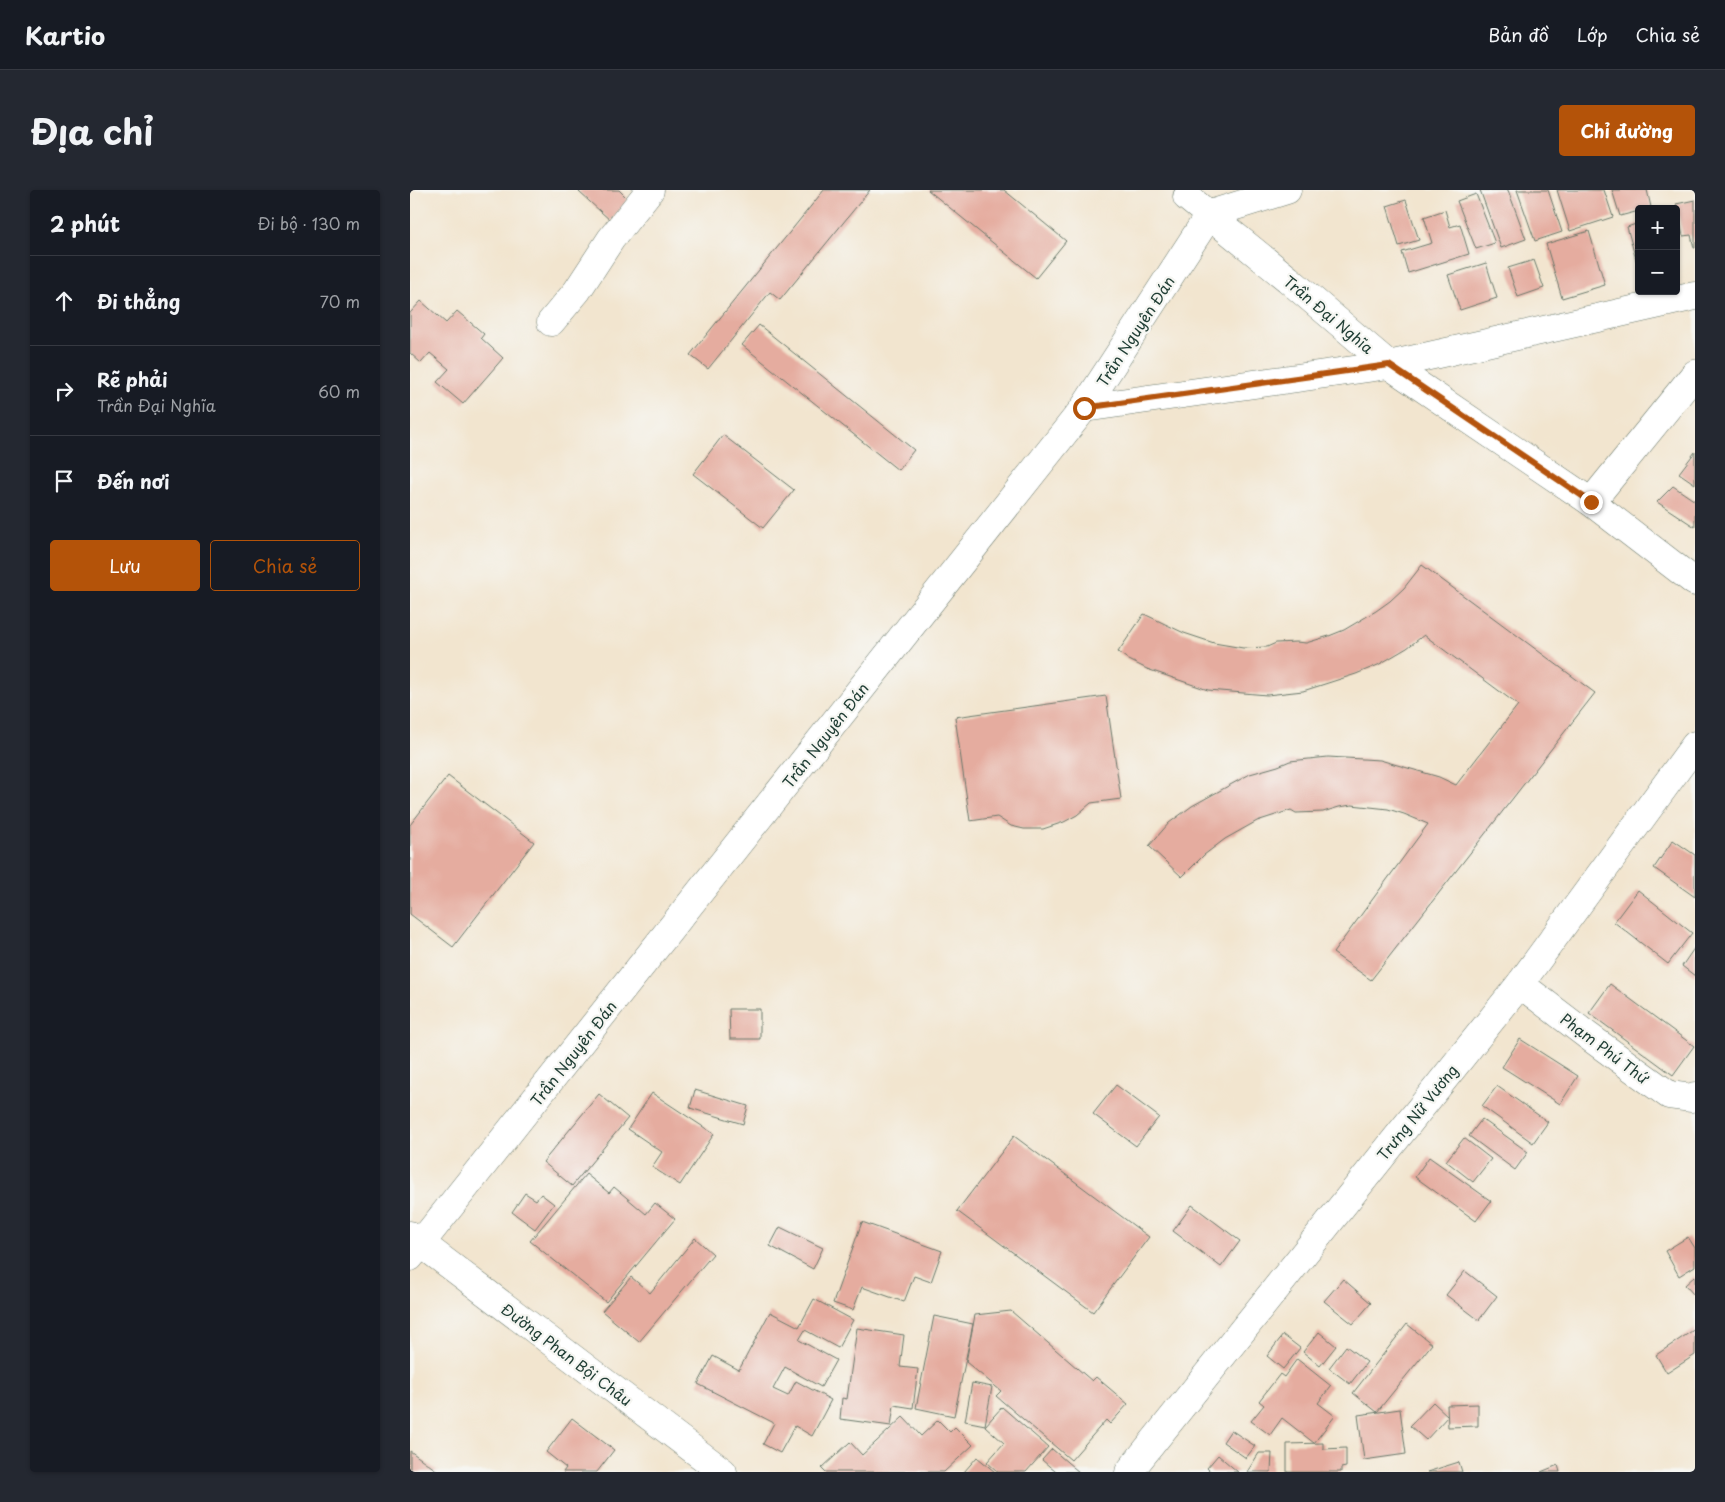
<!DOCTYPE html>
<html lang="vi">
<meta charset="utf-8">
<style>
:root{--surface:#171b24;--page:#242831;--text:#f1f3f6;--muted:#9ea1a6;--line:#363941;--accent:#b45309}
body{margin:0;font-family:"Playpen Sans",sans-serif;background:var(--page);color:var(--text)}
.controls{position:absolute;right:15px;top:15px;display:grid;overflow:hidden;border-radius:5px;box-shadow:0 1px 4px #0004}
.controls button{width:45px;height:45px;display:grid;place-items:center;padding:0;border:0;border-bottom:1px solid var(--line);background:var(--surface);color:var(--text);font:25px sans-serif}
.stop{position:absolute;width:15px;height:15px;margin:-11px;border:4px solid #b45309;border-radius:50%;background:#fff}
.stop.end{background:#b45309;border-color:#fff;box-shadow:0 1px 5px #0008}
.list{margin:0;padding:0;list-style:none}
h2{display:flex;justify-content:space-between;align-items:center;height:65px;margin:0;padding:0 20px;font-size:21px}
h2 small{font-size:16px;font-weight:400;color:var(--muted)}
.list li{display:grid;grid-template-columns:32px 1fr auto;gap:15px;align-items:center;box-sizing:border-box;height:90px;padding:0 20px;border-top:1px solid var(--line)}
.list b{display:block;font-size:19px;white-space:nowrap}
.list p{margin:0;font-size:16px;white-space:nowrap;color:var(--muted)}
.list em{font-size:16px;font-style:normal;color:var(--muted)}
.actions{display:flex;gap:10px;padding:15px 20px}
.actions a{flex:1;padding:11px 0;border:1px solid var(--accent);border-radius:5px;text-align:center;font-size:18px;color:var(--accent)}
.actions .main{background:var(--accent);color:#fff}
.icon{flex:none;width:28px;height:28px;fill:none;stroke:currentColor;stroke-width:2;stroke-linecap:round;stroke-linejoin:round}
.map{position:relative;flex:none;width:1285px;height:1282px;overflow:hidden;border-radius:5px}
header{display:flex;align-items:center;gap:30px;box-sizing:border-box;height:70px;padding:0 25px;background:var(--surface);border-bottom:1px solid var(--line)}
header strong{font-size:24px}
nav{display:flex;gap:28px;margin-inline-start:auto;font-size:18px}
.intro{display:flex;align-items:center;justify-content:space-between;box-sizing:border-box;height:120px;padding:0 30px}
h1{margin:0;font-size:35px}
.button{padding:12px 22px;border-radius:5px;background:var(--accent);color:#fff;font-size:18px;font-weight:700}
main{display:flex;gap:30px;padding:0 30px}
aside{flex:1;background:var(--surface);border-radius:5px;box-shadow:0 1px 4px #0004}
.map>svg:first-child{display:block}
.building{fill:#e5ac9f}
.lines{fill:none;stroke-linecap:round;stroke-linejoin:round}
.minor-casing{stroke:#69786a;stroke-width:29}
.tertiary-casing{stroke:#69786a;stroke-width:29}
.primary-casing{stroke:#69786a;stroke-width:29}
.minor{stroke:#fff;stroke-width:28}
.tertiary{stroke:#fff;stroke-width:28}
.primary{stroke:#fff;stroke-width:28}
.route{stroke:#b45309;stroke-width:6}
.labels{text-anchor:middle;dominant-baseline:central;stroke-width:4.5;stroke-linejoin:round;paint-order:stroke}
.street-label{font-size:15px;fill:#1f3d34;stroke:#f6f6f2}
</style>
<header>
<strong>Kartio</strong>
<nav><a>Bản đồ</a><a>Lớp</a><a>Chia sẻ</a></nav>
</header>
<div class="intro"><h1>Địa chỉ</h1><a class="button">Chỉ đường</a></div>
<main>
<aside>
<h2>2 phút<small>Đi bộ · 130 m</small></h2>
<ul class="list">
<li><svg class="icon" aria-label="ahead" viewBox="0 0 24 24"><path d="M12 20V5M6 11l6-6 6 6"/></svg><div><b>Đi thẳng</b></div><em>70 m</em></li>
<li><svg class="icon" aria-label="right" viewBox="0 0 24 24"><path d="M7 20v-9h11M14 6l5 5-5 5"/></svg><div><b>Rẽ phải</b><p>Trần Đại Nghĩa</p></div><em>60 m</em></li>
<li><svg class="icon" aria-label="arrive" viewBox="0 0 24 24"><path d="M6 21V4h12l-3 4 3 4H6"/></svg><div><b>Đến nơi</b></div></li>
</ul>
<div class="actions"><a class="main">Lưu</a><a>Chia sẻ</a></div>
</aside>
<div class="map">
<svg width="1285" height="1282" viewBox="0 0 1285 1282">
<rect width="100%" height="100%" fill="#f6f6f2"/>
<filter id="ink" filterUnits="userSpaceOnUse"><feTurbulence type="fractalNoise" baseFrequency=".02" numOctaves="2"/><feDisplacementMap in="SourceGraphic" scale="10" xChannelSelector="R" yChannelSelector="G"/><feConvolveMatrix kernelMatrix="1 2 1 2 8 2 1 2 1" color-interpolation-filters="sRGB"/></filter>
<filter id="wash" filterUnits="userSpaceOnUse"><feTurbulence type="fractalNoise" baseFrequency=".0096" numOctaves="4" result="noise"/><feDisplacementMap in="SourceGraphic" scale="20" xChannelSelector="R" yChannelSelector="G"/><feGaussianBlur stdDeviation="1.12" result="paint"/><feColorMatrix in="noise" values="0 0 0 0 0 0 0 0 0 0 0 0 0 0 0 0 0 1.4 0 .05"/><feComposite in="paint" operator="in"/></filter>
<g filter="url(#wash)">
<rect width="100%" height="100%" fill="#f2e5cf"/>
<g id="blocks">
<path class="building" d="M171 0H209L218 9 201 31 169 2Z
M414 0H460L370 110 360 102 298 179 280 165Z
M518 0H594L656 51 626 88Z
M1070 0H1098L1116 49 1091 58Z
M1107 0H1138L1152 42 1125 51Z
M1147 0H1194L1203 27 1160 41Z
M1202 0H1237L1241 17 1229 19V21L1210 26Z
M1066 4 1085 53 1066 59 1047 11Z
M996 10 1009 50 989 56 977 16Z
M1285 10V58H1284L1281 45 1273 46 1266 14Z
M1035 20 1040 37 1050 34 1059 64 998 83 992 62 1022 53 1014 27Z
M1229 33V77H1228L1217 37Z
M1179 41 1195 95 1152 108 1136 54Z
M1124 70 1134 98 1108 107 1098 78Z
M1076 73 1087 108 1050 120 1038 85Z
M11 111 36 133 47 121 74 144 71 148 93 168 53 214 27 192 39 179 20 163 11 173 0 163V123Z
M349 135 504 260 488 280 332 155Z
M313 245 384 300 353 338 283 284Z
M1285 262V294L1269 283Z
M1263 296 1285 311V337L1247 312Z
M1012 375 1185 503 961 790 923 763 1018 634 994 624 978 619 942 615 929 617 913 622 886 623 881 620 847 631 815 649 794 665 772 687 739 656 759 633 782 616 840 584 868 576 880 571 918 567 970 570 1029 587 1046 595 1108 515 1014 445 997 458 968 475 946 484 893 501 857 505 798 500 737 479 719 470 708 462 734 424 774 443 804 453 833 458 857 457 866 453 886 452 896 453 919 446 934 440 966 421 980 411 994 398Z
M696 506 711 609 681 613 667 625 654 632 633 639H614L601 636 587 627 560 631 545 527Z
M38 586 124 652 43 757 0 724V635Z
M1263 650 1285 665V707L1244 678Z
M1228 700 1282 743 1258 774 1204 732Z
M1285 757V786L1272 776Z
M1200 794 1284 856 1263 885 1179 823Z
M319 819H350V849H320Z
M1110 849 1168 886 1150 914 1092 877Z
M706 895 749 927 726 956 683 924Z
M1087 896 1138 932 1123 953 1072 916Z
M285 900 338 916 333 934 280 918Z
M242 903 304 944 270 995 242 977 252 962 218 939Z
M189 904 218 928 162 996 133 972Z
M1072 929 1118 962 1105 980 1059 946Z
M604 946 739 1047 683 1122 547 1021Z
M1054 948 1081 969 1063 992 1036 971Z
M1019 967 1081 1011 1066 1031 1005 987Z
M176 984 199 1003 204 997 236 1024 245 1013 265 1029 196 1112 120 1051Z
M115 1003 126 1010 131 1004 144 1014 125 1039 102 1022Z
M782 1015 830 1051 811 1077 763 1041Z
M452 1032 532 1061 521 1092 504 1086 494 1112 452 1097 443 1120 423 1113Z
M370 1037 413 1058 403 1079 360 1056Z
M1278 1047 1285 1058V1076L1269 1086 1255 1061Z
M285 1048 303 1064 229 1152 192 1121 221 1087 240 1103Z
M1055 1081 1087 1106 1069 1130 1036 1105Z
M1285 1086V1106L1275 1095Z
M933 1089 961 1113 943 1134 914 1111Z
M404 1109 443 1130 428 1158 395 1140 389 1150 426 1170 411 1197 375 1177 363 1199 378 1206 386 1191 421 1210 402 1246 385 1236 370 1263 353 1254 364 1233 288 1194 303 1166 329 1180 360 1122 389 1137Z
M601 1121 682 1191 686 1187 718 1214 700 1234 696 1230 661 1270 586 1206 591 1201 556 1172 565 1125Z
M524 1126 563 1134 544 1226 506 1218Z
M997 1134 1022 1154 967 1222 943 1203Z
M447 1138 494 1145 490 1177 508 1179 503 1218 484 1215 481 1236 430 1229 432 1208 437 1209Z
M1285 1139V1165L1257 1183 1246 1165Z
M909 1142 926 1156 910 1176 893 1162Z
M873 1145 890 1158 873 1179 857 1166Z
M936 1156 957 1172 940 1194 919 1178Z
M887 1169 921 1196 908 1213 925 1226 904 1253 872 1228 860 1245 841 1231 854 1215 849 1211 870 1184 874 1187Z
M562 1193 582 1197 575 1235 555 1231Z
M1023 1212 1038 1226 1016 1250 1000 1236Z
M1068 1214V1236L1038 1237 1037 1215Z
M592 1217 638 1257 616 1282H588L577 1272 594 1253 575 1236Z
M990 1219 996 1264 954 1270 948 1225Z
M493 1227 511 1246 528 1230 540 1242 545 1237 563 1255 534 1282H416L412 1278 440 1252 452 1265Z
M162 1228 204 1260 187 1282H153L156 1278 136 1262Z
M821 1240 845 1256 836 1268 813 1252Z
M913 1253V1259L936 1258V1277L931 1278V1282H877V1254Z
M642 1259 657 1272 669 1282H646L632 1270Z
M0 1261 29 1282H0Z
M849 1263H862L861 1282H837Z
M808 1265 828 1282H801L797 1278Z
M567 1267 585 1282H554Z
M1049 1272 1052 1282H1017Z
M1148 1275 1150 1282H1131Z"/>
</g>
</g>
<g filter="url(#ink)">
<use href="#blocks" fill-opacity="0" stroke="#69786a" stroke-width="1"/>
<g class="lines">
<defs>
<path id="minor" d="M800 24 877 0
M141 132 167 101 201 49 240 0
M674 218 979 175 1285 106
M1181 312 1285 184
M1110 794 1178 846 1259 905 1282 908 1285 906"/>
<path id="tertiary" d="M777 7 878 89 979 175 1181 312 1285 392
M0 1067 674 218 800 24
M719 1282 1110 794 1285 555"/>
<path id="primary" d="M0 1045 313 1282"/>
</defs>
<use href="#minor" class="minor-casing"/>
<use href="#tertiary" class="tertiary-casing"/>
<use href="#primary" class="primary-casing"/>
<use href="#minor" class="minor"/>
<use href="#tertiary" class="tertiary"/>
<use href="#primary" class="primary"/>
</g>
</g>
<g class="lines" filter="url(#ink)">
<path class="route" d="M674 218 979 175 1181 312"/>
</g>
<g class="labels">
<g class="street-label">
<text transform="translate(919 124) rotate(40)">Trần Đại Nghĩa</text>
<text transform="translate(725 141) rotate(-57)">Trần Nguyên Đán</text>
<text transform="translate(415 545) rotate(-52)">Trần Nguyên Đán</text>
<text transform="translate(1195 858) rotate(37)">Phạm Phú Thứ</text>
<text transform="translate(163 863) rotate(-52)">Trần Nguyên Đán</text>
<text transform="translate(1007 922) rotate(-51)">Trưng Nữ Vương</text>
<text transform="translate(157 1164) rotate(37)">Đường Phan Bội Châu</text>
</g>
</g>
</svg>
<div class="controls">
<button>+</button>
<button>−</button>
</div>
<div class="stop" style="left:674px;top:218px"></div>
<div class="stop end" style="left:1181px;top:312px"></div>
</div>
</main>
